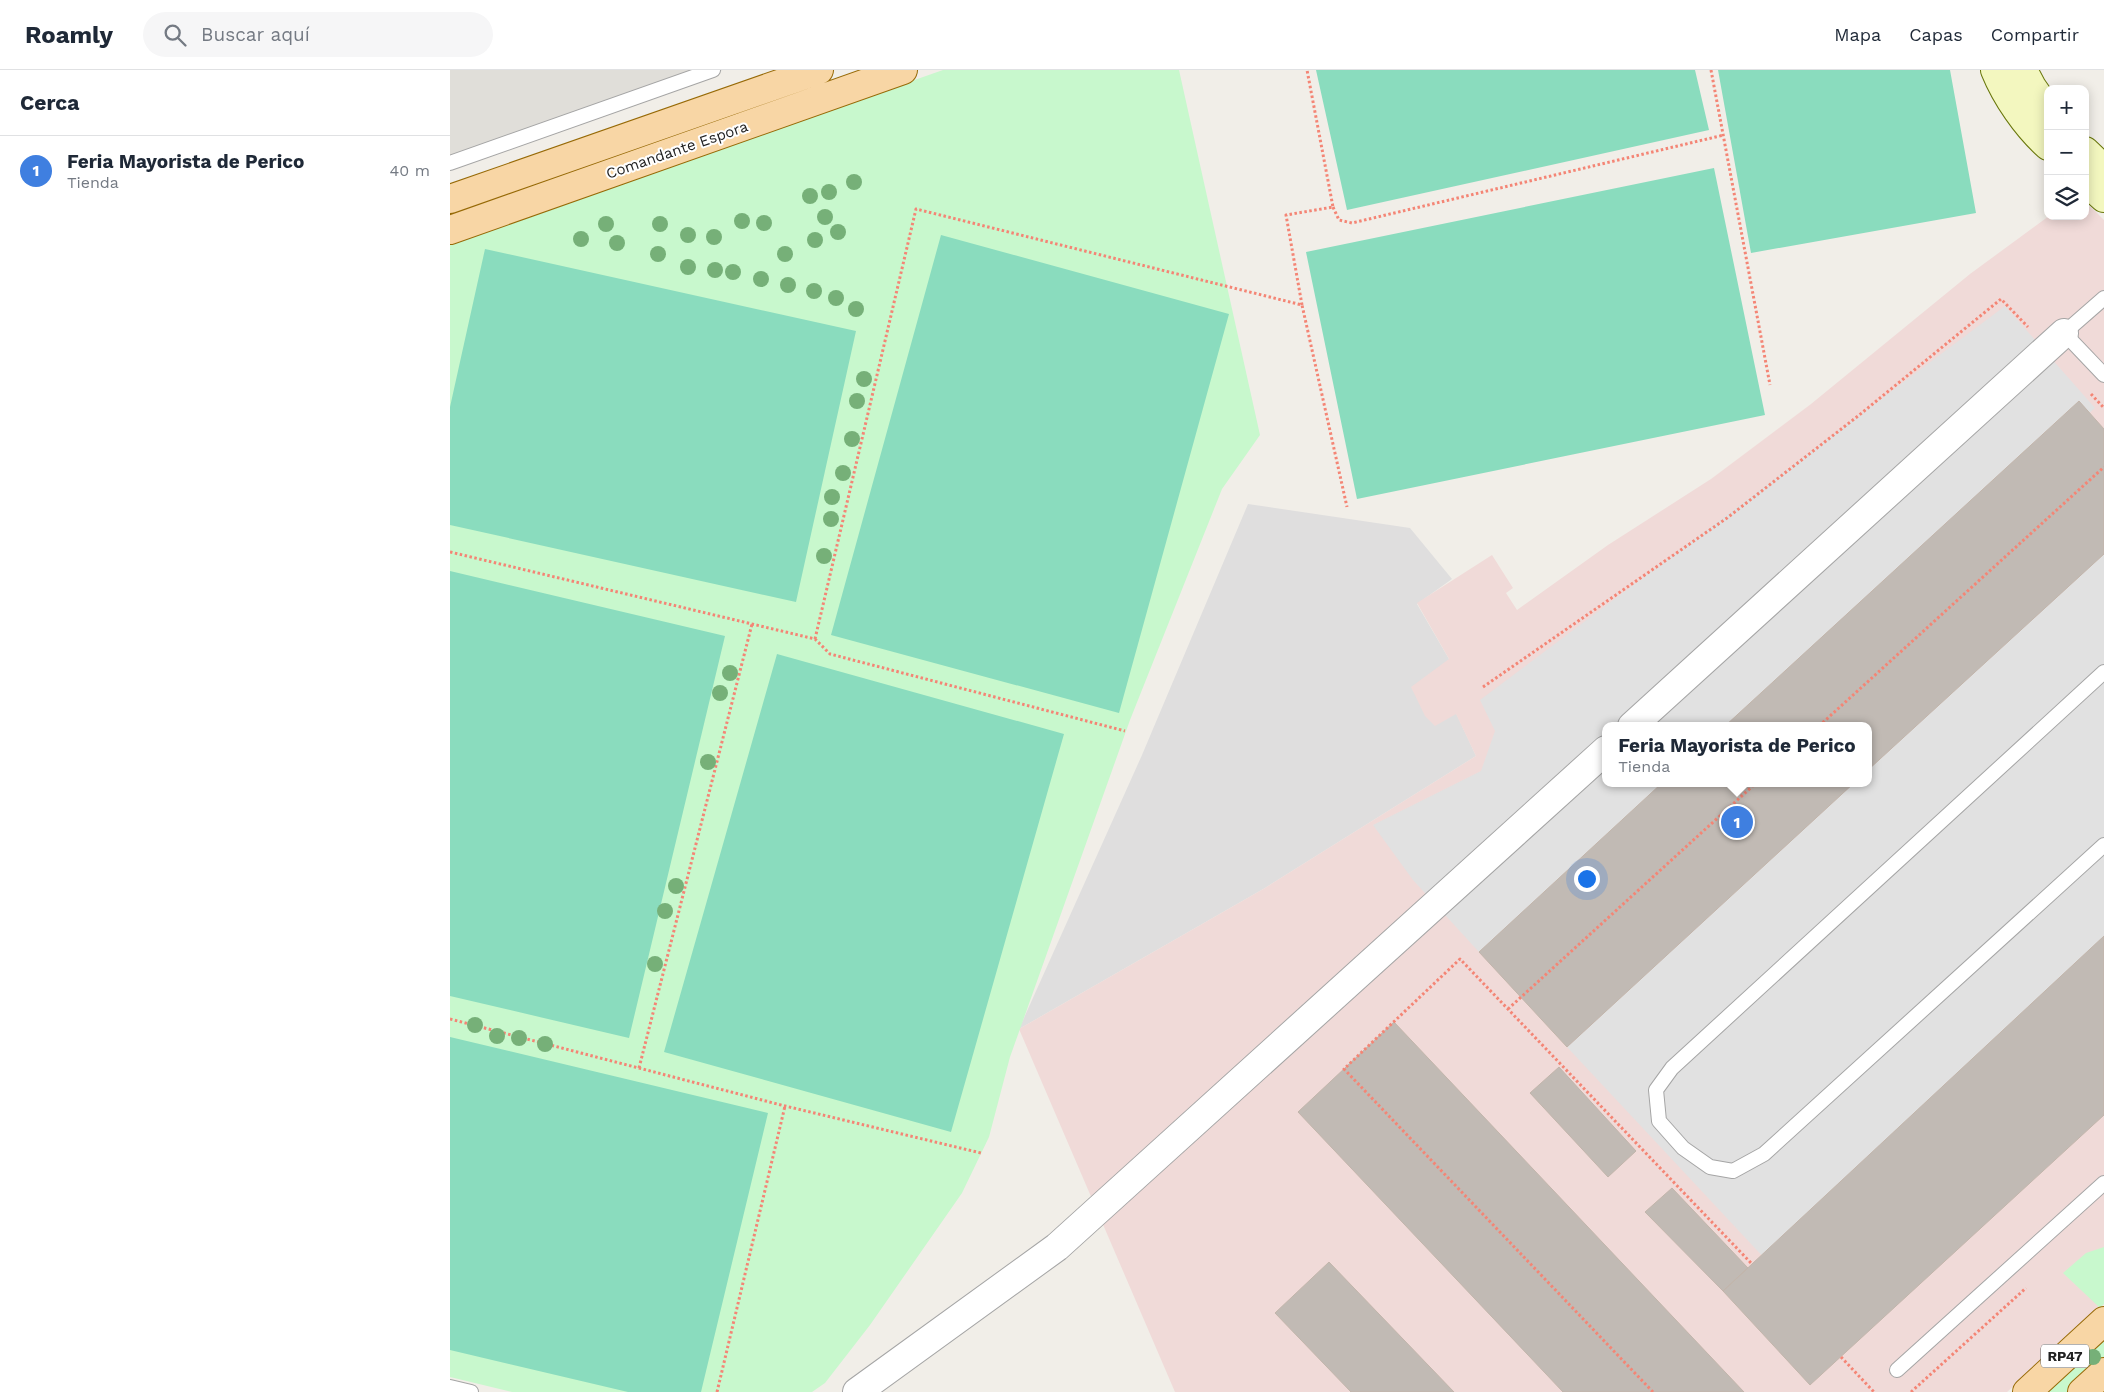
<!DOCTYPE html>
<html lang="es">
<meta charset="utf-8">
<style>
:root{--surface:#fff;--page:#f6f6f7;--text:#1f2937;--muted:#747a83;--line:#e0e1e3;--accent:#c90d09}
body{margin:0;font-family:"Work Sans",sans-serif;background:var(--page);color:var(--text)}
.controls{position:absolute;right:15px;top:15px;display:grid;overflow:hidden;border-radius:10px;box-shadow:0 2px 12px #0003}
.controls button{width:45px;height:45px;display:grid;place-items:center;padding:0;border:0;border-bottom:1px solid var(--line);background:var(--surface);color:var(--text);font:25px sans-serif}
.you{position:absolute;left:1136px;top:808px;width:18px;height:18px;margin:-12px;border:4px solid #fff;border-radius:50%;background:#1a73e8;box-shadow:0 0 0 8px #1a73e833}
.badge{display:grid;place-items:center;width:32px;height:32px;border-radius:50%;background:var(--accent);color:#fff;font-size:16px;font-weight:700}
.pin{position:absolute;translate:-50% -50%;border:2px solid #fff;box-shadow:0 1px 5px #0006}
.popup{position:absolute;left:1152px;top:652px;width:270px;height:65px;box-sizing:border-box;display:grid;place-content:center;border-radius:10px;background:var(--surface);filter:drop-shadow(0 1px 4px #0005);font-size:16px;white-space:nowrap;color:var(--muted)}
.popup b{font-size:19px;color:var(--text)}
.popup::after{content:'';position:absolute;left:50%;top:100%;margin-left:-10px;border:10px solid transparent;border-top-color:var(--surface)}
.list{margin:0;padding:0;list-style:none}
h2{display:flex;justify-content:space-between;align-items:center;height:65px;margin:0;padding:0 20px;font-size:21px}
h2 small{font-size:16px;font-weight:400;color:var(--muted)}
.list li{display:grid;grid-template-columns:32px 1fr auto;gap:15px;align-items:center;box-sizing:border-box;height:70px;padding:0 20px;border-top:1px solid var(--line)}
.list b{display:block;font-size:19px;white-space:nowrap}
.list p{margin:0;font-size:16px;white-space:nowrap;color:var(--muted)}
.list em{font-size:16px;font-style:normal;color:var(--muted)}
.icon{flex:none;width:28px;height:28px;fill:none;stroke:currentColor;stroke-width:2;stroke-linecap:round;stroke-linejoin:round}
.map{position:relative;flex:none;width:1654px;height:1322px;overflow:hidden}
header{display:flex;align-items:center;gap:30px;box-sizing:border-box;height:70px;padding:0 25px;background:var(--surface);border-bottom:1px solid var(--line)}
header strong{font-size:24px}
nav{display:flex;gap:28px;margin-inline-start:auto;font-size:18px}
.search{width:350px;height:45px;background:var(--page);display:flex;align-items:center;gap:12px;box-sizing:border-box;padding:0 18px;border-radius:28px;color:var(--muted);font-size:19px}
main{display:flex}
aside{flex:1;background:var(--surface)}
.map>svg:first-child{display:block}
.residential{fill:#dfdede}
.commercial{fill:#f0dad8;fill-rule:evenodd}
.airport{fill:#e0ded9}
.park{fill:#c8f8cd}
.pitch{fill:#8adcbe}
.parking{fill:#e1e1e1}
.building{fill:#c1bab4;stroke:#c2b5ab}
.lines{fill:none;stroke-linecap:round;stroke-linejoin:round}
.lane-casing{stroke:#a5a5a5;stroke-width:16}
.street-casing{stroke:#a5a5a5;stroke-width:30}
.secondary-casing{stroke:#68760a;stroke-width:30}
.primary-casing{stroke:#976a07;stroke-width:30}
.path{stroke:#f48575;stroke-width:3;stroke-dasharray:2.5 2.5;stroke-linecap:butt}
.lane{stroke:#fff;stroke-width:14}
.street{stroke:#fff;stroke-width:28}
.secondary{stroke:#f3f7bf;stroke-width:28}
.primary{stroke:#f8d6a5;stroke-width:28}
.tree{fill:#76b078}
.labels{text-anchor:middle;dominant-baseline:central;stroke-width:4;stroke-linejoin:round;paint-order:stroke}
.shield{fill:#fff;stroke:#646464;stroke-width:1}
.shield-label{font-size:14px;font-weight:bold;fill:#212121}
.street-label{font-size:15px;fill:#212121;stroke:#fff}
</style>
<header>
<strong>Roamly</strong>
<div class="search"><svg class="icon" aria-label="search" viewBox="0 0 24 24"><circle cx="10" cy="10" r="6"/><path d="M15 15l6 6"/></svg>Buscar aquí</div>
<nav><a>Mapa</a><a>Capas</a><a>Compartir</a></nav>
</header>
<main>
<aside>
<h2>Cerca<small></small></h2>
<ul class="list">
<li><span class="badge" style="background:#3f7fe0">1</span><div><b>Feria Mayorista de Perico</b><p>Tienda</p></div><em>40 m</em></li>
</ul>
</aside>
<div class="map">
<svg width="1654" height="1322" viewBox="0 0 1654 1322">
<rect width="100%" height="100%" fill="#f1eee8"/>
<path class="residential" d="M798 434 960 458 1002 509 967 534 999 589 1006 643 1026 686 815 818 569 959 692 685Z"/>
<path class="commercial" d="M1635 136 1641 137 1654 150V1234L1557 1322H725L569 959 815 818 1026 686 1006 644 985 656 975 646 961 617 999 589 967 533 1042 485 1063 518 1056 523 1067 540 1158 475 1261 409 1361 334 1520 204 1599 146H1635ZM1156 656H1418V713H1156Z"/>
<path class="airport" d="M0 0H273L0 97Z"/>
<path class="park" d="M493 0H729L810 365 772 419 680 650 560 987 539 1067 512 1123 420 1255 375 1313 362 1322H62L0 1307V173Z
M1654 1177V1234L1650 1238 1613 1203 1636 1183Z
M1654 1251V1300L1630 1322H1577Z"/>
<path class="pitch" d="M866 0H1245L1259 60 897 140Z
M1268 0H1500L1526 143 1301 183Z
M1264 98 1315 345 907 429 856 182Z
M491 165 779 244 669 643 381 565Z
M35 179 406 261 346 532 0 455V337Z
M0 501 275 566 179 968 0 926Z
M327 584 614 664 501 1062 214 982Z
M0 967 318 1043 251 1322H178L0 1280Z"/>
<path class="parking" d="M1555 236 1645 338 1285 656H1156V713H1219L1029 882 963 810 923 755 1031 701 1045 661 1030 630Z
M1654 484V880L1317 1191 1117 977 1404 713H1418V700Z"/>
<path class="building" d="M1629 331 1654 359V484L1418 700V656H1275Z
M1212 713H1404L1117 977 1029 882Z
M1654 866V1045L1360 1315 1273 1221Z
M944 952 1294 1322H1113L848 1042Z
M1109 997 1186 1081 1158 1107 1080 1023Z
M1222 1118 1298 1198 1273 1221 1195 1142Z
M879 1192 1004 1322H901L825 1243Z"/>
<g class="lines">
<defs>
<path id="lane" d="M0 93 263 0
M1654 228 1614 263 1654 305
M1654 602 1222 998 1206 1020 1209 1051 1233 1078 1260 1097 1283 1101 1314 1084 1654 775
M1447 1300 1654 1113
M0 1317 21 1322"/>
<path id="street" d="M1182 656 1614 263
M407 1322 607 1177 1156 680"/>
<path id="secondary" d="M1545 0C1556 27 1576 56 1598 76
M1573 0 1582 17 1598 40
M1635 81 1654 99
M1635 111 1654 128"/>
<path id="primary" d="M0 129 369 0
M0 160 453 0
M1577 1322 1654 1251
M1632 1322 1654 1302"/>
</defs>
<use href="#lane" class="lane-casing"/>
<use href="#street" class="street-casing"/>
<use href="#secondary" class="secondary-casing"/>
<use href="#primary" class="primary-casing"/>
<path class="path" d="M1261 0 1320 315
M883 137 889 150 902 153 1274 65
M852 235 836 145 883 137 857 0
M1641 324 1654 338
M0 482 365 569 380 584 675 661
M365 569 466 139 852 235 897 437
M1033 617 1277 448 1408 346 1551 229 1578 257
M1369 656 1654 397
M1058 939 1306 713
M0 949 335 1036 531 1083
M189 998 302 554
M1391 1287 1424 1322
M267 1322 335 1036
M1203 1322 894 999 1010 889 1302 1194
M1461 1322 1576 1218"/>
<use href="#lane" class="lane"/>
<use href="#street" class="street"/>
<use href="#secondary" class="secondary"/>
<use href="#primary" class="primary"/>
</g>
<g class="tree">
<circle cx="404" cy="112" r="8"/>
<circle cx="379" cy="122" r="8"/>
<circle cx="360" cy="126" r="8"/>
<circle cx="375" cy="147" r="8"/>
<circle cx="292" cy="151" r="8"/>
<circle cx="314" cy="153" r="8"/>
<circle cx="156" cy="154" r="8"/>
<circle cx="210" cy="154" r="8"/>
<circle cx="388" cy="162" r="8"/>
<circle cx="238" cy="165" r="8"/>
<circle cx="264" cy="167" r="8"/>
<circle cx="131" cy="169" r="8"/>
<circle cx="365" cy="170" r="8"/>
<circle cx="167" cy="173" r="8"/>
<circle cx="208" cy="184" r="8"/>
<circle cx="335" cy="184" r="8"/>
<circle cx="238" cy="197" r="8"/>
<circle cx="265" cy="200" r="8"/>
<circle cx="283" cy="202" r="8"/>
<circle cx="311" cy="209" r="8"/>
<circle cx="338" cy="215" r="8"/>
<circle cx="364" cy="221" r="8"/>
<circle cx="386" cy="228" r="8"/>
<circle cx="406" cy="239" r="8"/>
<circle cx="414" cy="309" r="8"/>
<circle cx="407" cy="331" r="8"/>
<circle cx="402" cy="369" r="8"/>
<circle cx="393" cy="403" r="8"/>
<circle cx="382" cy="427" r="8"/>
<circle cx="381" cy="449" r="8"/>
<circle cx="374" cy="486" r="8"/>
<circle cx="280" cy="603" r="8"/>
<circle cx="270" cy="623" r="8"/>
<circle cx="258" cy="692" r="8"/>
<circle cx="226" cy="816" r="8"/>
<circle cx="215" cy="841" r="8"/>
<circle cx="205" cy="894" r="8"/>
<circle cx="25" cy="955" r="8"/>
<circle cx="47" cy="966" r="8"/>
<circle cx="69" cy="968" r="8"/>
<circle cx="95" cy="974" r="8"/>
<circle cx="1643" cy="1287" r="8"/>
</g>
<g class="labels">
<rect class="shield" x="1591" y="1274.5" width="48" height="23" rx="4"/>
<g class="shield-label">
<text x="1615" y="1286">RP47</text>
</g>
<g class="street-label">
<text transform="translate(227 80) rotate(-19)">Comandante Espora</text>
</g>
</g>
</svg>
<div class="controls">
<button>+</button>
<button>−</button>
<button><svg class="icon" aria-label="layers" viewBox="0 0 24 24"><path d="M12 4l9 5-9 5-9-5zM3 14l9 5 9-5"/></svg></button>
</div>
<div class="you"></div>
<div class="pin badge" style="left:1287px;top:752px;background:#3f7fe0">1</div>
<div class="popup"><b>Feria Mayorista de Perico</b>Tienda</div>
</div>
</main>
